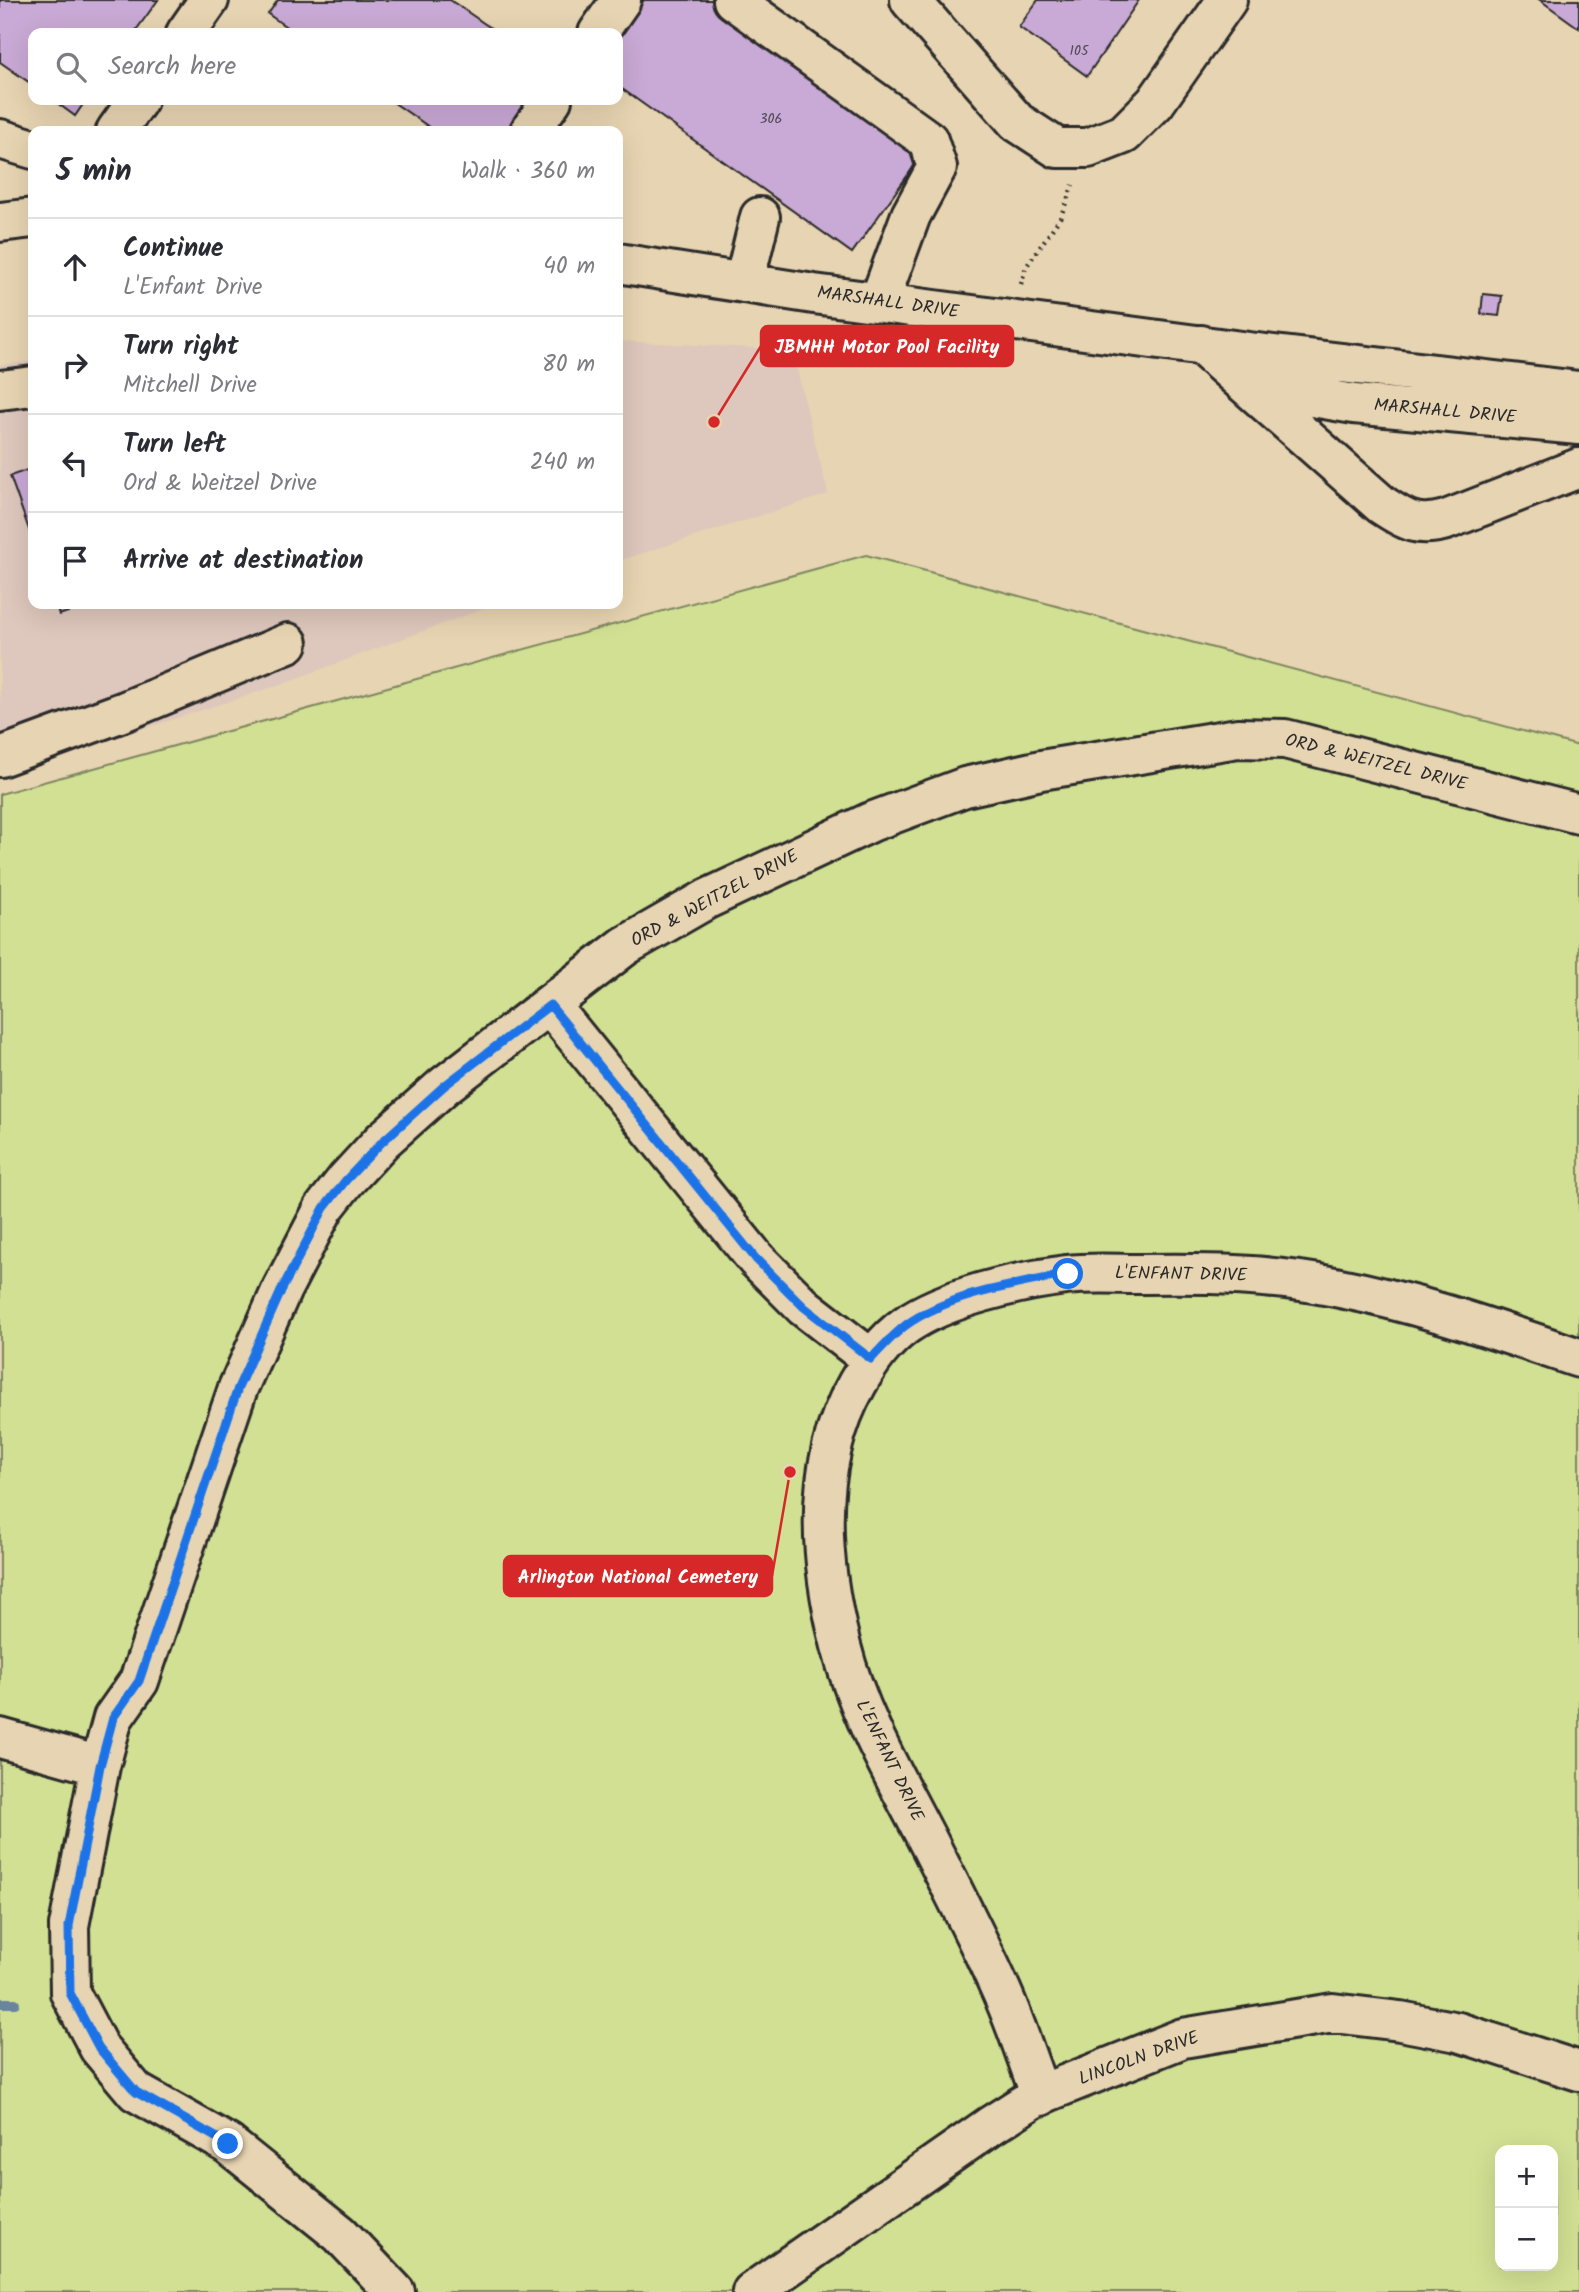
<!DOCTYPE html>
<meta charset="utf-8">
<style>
:root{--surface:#fff;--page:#f2f2f3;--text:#2b2b33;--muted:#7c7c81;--line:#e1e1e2}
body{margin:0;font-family:Kalam,sans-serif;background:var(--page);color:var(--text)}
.controls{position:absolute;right:21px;bottom:21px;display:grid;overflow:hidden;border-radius:14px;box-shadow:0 7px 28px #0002}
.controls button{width:63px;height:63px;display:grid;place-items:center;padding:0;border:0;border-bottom:2px solid var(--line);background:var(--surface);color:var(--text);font:35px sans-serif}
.stop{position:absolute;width:21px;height:21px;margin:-16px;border:5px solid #1a73e8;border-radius:50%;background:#fff}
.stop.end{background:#1a73e8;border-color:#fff;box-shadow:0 2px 7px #0008}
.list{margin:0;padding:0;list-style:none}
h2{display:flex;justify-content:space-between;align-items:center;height:91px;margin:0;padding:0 28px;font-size:30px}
h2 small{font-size:23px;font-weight:400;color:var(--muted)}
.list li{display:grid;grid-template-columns:46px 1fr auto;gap:21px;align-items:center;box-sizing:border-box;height:98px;padding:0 28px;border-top:2px solid var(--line)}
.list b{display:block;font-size:26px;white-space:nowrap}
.list p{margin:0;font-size:23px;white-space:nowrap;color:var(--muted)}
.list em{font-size:23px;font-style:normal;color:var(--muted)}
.icon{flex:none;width:38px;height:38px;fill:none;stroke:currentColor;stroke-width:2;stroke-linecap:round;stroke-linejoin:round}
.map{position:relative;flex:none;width:1579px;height:2292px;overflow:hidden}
.search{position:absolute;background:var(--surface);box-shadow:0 7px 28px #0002;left:28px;top:28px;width:595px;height:77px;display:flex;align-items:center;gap:18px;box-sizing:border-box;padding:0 24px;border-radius:14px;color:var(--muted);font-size:26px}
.panel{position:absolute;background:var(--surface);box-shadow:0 7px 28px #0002;left:28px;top:126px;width:595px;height:483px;border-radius:14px}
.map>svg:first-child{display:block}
.built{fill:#dec7bc}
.green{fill:#d1e093;stroke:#7e865f;stroke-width:2;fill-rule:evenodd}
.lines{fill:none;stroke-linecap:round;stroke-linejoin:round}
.stream{stroke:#69849f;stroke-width:10}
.building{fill:#c9a9d5;stroke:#2b2b2b;stroke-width:2}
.minor-casing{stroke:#2b2b2b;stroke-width:44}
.path{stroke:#2b2b2b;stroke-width:4.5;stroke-dasharray:2 5;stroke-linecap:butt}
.minor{stroke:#e7d4b2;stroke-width:38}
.route{stroke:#1a73e8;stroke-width:9}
.labels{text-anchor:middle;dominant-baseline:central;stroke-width:5;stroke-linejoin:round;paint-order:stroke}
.number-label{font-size:14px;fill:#524a56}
.street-label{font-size:18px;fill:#2b2b2b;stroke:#e7d4b2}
.leader{fill:none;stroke:#d62828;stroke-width:2.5}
.callout-dot{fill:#d62828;stroke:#e7d4b2;stroke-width:2.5}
.callout{fill:#d62828;stroke:#d62828;stroke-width:2.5}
.callout-label{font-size:19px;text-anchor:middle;font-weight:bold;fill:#fff}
</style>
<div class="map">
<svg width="1579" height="2292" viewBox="0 0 1579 2292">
<rect width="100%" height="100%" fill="#e7d4b2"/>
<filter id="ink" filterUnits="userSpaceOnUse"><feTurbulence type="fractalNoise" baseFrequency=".0143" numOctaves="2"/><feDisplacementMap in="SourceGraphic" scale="14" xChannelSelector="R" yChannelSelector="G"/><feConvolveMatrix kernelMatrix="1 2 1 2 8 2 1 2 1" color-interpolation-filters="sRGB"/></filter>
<g filter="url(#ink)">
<path class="built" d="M618 341 792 350 828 494 618 561Z
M33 361V604H496L273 687 21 768 0 772V365Z"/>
<path class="green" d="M866 555 1579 746V2292H0V794ZM1500 2150H1553V2266H1500Z"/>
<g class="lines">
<path class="stream" d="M0 2003H15"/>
</g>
<path class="building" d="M0 0H158L134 33H33V85L0 62Z
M278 0H450L498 33H295L268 14Z
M644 0H711L925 151 852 253 618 86V36Z
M1038 0H1139L1087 76 1019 27Z
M1540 0H1579V28Z
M53 100H86L75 116Z
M390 100H530L508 131H435Z
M1483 294 1502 296 1499 316 1481 314Z
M33 468V541L10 476Z
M56 604H92L59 615Z"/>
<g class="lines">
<defs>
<path id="minor" d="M733 0 928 140 937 167 911 215 879 302
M910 0 1017 122 1057 148H1088L1124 134 1155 103 1227 0
M186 33 209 0
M598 33 621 0
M116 131 138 100
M530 131 552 100
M0 139 33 149
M0 222 33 218
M618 263 814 294 1249 352 1301 395 1354 404 1579 425
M744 283 760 217
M1201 345 1382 505C1406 521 1418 528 1446 520L1579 468
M1249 352 1579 391
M0 390 33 386
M0 757 125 711 288 643
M550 1005 756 1259 804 1307 871 1359
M0 1738 100 1766
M1041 2096C1027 2060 1016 2023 1000 1988 979 1941 955 1895 932 1849 899 1784 859 1718 841 1646 819 1560 812 1463 857 1384 870 1361 884 1341 906 1325 944 1298 1019 1281 1066 1275 1091 1272 1118 1274 1143 1274 1208 1273 1272 1274 1335 1287 1419 1303 1498 1331 1579 1358
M395 2292 340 2234 228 2144 136 2092 99 2048 70 1993 69 1926 100 1766 113 1718 139 1681 238 1388 282 1289 324 1208 346 1180 382 1141 444 1086 625 946 707 899 871 822 965 787 1041 770 1238 738 1285 739 1579 814
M752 2292 990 2126 1037 2096 1183 2038 1333 2013 1400 2021 1458 2032 1579 2071"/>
</defs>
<use href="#minor" class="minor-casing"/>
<path class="path" d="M1021 284 1026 267 1060 218 1073 185"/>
<use href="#minor" class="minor"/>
</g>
</g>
<g class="lines" filter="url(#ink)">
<path class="route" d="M228 2144 136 2092 99 2048 70 1993 69 1926 100 1766 113 1718 139 1681 238 1388 282 1289 324 1208 346 1180 382 1142 444 1086 550 1005 756 1259 804 1307 871 1359C882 1347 893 1335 906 1325 950 1293 1016 1285 1068 1274"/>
</g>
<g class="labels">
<g class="number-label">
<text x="1079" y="51">105</text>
<text x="771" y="119">306</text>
</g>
<g class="street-label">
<text transform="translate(888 303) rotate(8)">MARSHALL DRIVE</text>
<text transform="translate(1445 412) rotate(5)">MARSHALL DRIVE</text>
<text transform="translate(1376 763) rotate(14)">ORD &amp; WEITZEL DRIVE</text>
<text transform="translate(715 899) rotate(-28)">ORD &amp; WEITZEL DRIVE</text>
<text transform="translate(1181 1275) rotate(1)">L'ENFANT DRIVE</text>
<text transform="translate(889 1761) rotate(64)">L'ENFANT DRIVE</text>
<text transform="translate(1139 2059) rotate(-20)">LINCOLN DRIVE</text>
</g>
</g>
<path class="leader" d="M714 422L761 346M790 1472L772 1576"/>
<g class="callout-dot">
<circle cx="714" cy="422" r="7"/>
<circle cx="790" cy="1472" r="7"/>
</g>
<g class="callout">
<rect x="761" y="326" width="252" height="40" rx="7"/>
<rect x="504" y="1556" width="268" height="40" rx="7"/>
</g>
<g class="callout-label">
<text x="887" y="353">JBMHH Motor Pool Facility</text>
<text x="638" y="1583">Arlington National Cemetery</text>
</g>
</svg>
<div class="controls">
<button>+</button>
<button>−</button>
</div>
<div class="stop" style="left:1068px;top:1274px"></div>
<div class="stop end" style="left:228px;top:2144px"></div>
<div class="search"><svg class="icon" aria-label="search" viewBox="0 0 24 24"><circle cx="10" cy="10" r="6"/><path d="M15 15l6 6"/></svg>Search here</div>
<section class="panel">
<h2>5 min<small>Walk · 360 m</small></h2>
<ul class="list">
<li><svg class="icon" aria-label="ahead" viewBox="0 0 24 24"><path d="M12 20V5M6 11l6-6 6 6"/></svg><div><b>Continue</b><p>L'Enfant Drive</p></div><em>40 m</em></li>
<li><svg class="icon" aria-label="right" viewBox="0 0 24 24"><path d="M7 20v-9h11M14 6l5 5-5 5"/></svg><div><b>Turn right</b><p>Mitchell Drive</p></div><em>80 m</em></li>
<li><svg class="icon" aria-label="left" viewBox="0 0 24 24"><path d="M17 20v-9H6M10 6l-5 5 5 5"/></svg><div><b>Turn left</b><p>Ord &amp; Weitzel Drive</p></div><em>240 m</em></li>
<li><svg class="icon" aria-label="arrive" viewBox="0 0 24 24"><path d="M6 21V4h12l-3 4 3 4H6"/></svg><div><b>Arrive at destination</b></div></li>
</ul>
</section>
</div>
